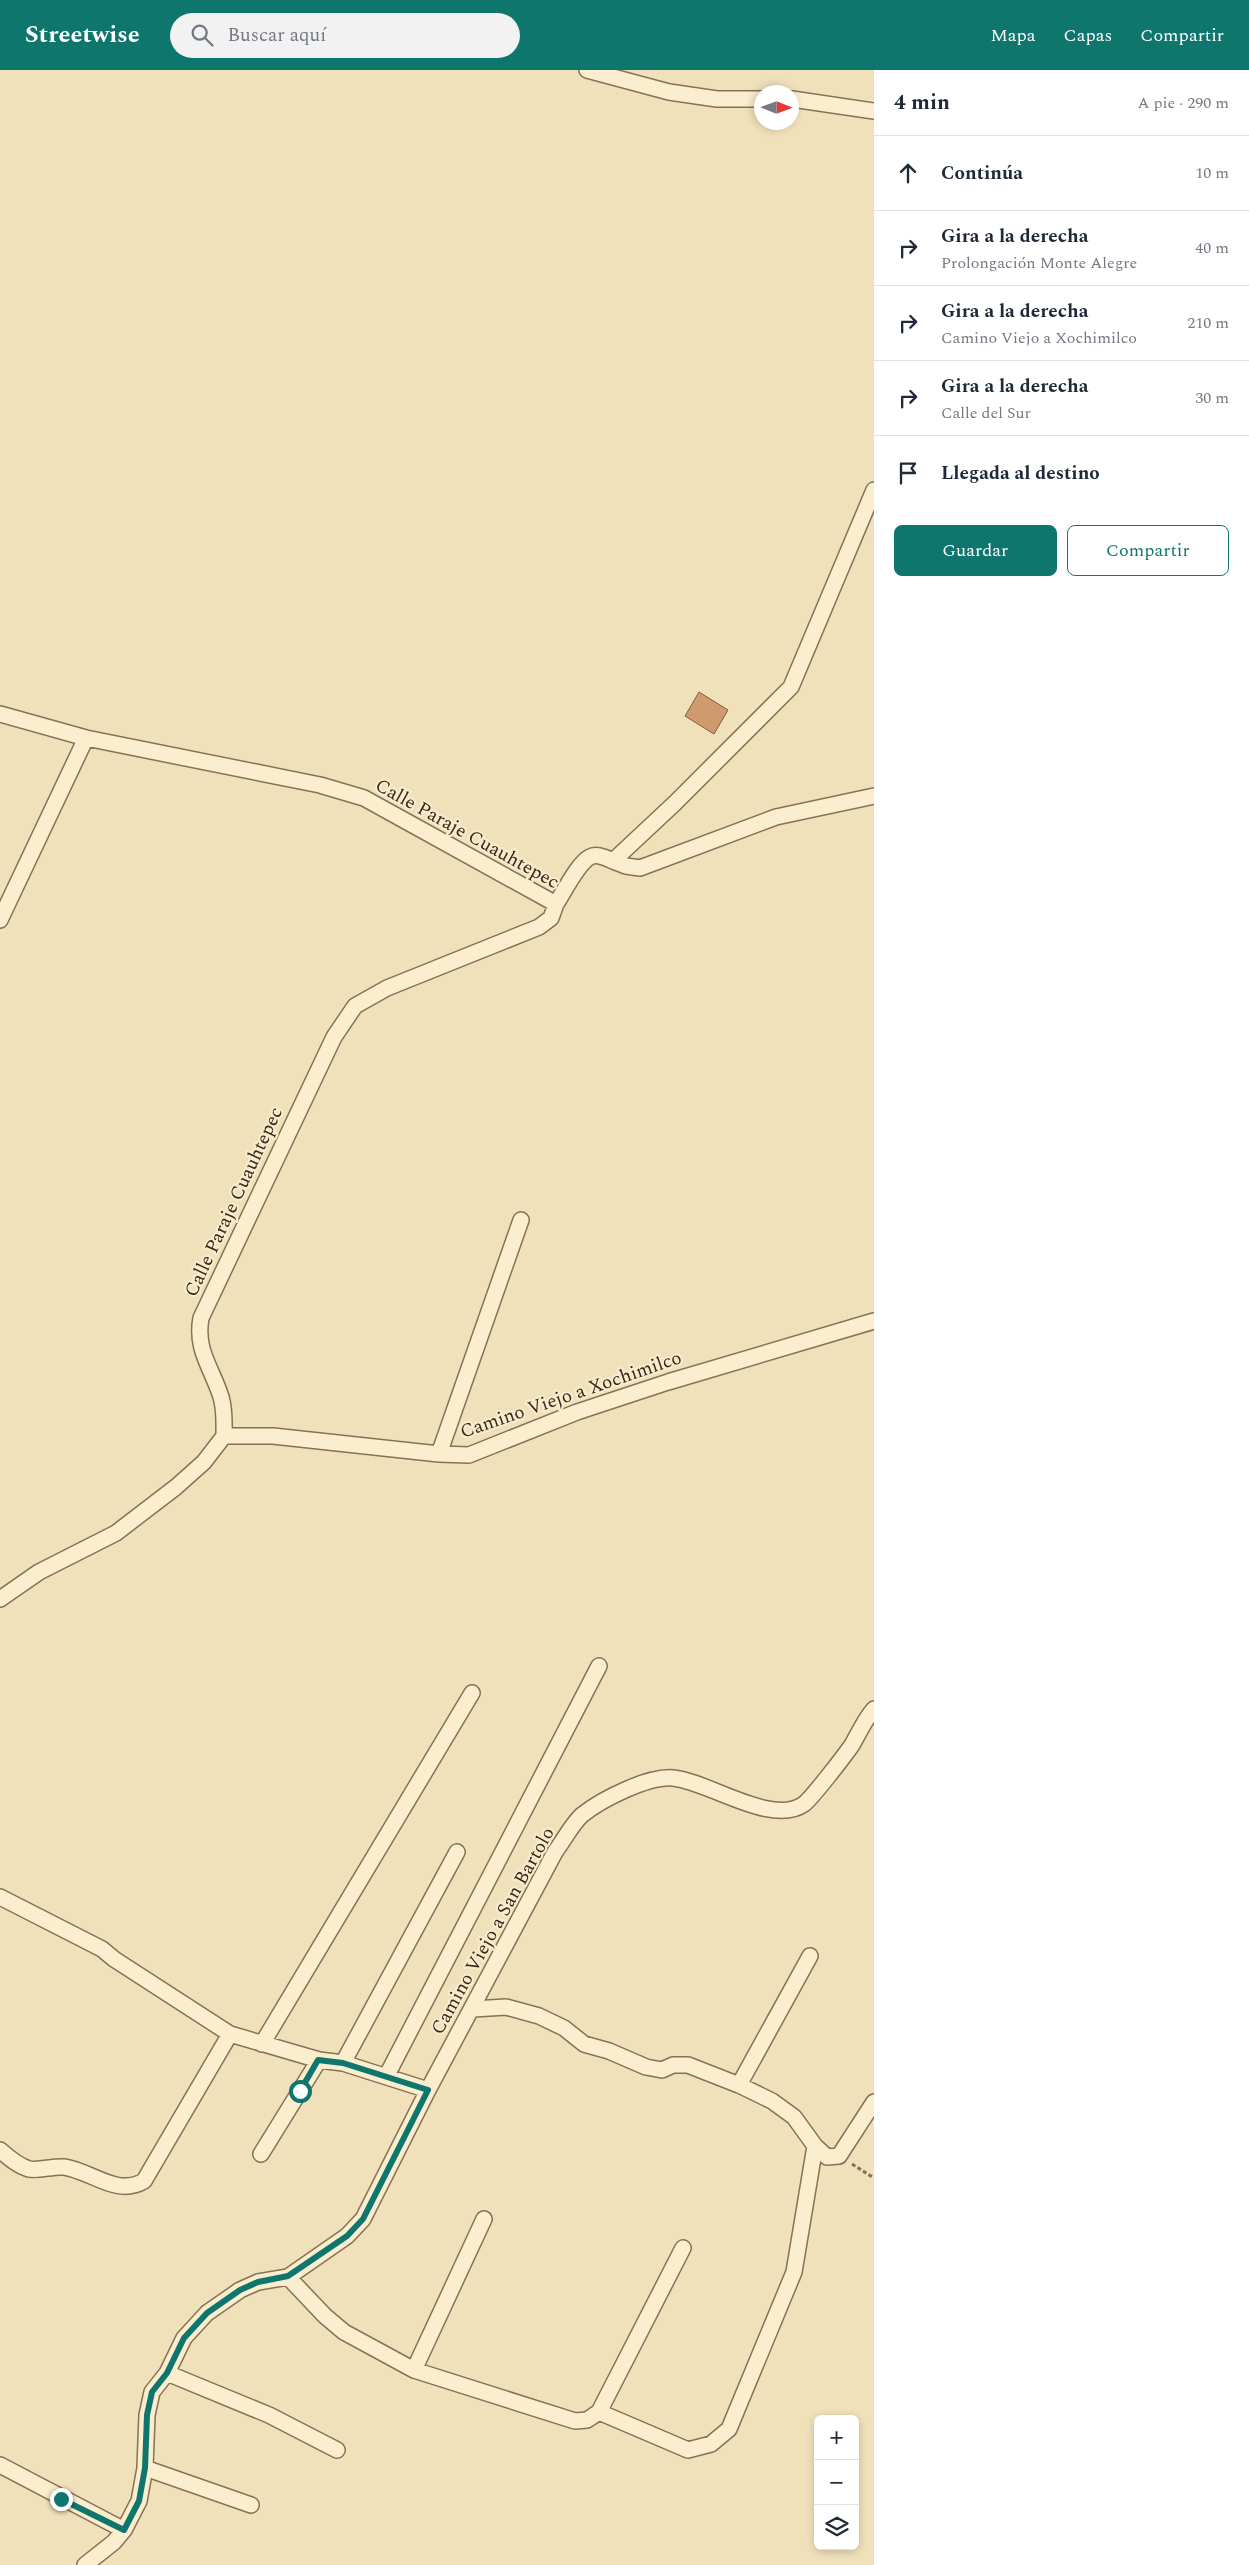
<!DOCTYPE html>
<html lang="es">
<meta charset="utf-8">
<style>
:root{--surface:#fff;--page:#f2f2f3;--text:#1f2937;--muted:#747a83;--line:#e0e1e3;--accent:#0f766e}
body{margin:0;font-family:Spectral,serif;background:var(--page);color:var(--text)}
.controls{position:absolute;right:15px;bottom:15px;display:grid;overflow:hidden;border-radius:8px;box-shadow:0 2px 8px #0003}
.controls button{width:45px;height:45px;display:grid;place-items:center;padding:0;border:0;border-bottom:1px solid var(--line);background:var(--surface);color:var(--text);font:25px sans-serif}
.compass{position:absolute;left:754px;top:15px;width:45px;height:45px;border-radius:50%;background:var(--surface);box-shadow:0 2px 8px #0003;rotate:91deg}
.stop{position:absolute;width:15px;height:15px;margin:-11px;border:4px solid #0f766e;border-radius:50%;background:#fff}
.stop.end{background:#0f766e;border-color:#fff;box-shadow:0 1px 5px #0008}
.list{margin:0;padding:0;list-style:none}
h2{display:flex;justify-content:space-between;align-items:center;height:65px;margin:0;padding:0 20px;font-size:21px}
h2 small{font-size:16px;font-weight:400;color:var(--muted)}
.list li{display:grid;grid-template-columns:32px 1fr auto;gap:15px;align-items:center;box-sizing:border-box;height:75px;padding:0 20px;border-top:1px solid var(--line)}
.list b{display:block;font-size:19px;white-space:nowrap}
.list p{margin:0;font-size:16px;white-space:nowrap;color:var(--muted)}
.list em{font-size:16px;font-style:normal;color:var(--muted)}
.actions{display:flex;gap:10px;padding:15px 20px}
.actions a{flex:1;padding:11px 0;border:1px solid var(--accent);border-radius:8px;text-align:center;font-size:18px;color:var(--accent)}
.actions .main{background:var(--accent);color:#fff}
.icon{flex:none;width:28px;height:28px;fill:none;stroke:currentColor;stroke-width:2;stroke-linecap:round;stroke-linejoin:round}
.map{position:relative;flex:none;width:874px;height:2495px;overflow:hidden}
header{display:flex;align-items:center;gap:30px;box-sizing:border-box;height:70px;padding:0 25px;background:var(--accent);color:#fff}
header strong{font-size:24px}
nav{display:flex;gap:28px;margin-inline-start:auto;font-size:18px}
.search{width:350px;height:45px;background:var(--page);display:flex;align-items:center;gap:12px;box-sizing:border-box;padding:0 18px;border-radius:28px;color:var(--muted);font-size:19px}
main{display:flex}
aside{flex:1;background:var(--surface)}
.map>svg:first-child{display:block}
.building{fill:#d09a6f;stroke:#885a39}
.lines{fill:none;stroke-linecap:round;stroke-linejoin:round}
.street-casing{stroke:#887154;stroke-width:18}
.path{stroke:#887154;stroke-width:3;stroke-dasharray:4 2.5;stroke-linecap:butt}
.street{stroke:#faeecf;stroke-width:15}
.route{stroke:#0f766e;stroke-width:6}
.labels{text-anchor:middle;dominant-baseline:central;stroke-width:4.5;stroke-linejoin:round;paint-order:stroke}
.street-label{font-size:19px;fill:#36281a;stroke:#f7ebcb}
</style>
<header>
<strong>Streetwise</strong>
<div class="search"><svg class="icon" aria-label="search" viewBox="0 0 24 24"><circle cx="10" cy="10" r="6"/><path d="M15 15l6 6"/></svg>Buscar aquí</div>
<nav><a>Mapa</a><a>Capas</a><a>Compartir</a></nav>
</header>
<main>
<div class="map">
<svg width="874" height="2495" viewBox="0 0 874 2495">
<rect width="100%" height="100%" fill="#f0e1bb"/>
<path class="building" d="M699 622 728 640 714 664 685 646Z"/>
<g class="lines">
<defs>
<path id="street" d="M587 0 669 22 717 29H762
M792 29 874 41
M874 420 791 617 675 733 613 791 626 796 640 798 776 747 874 726
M0 644 86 668 320 715 364 728 556 834 551 848 539 857 387 918 355 936 334 967 201 1248C195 1280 212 1298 221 1327 225 1340 224 1353 224 1366
M556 834C564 822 578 793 590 787 597 783 606 788 613 791
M0 850 86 668
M439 1384 521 1150
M0 1529 39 1502 116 1463 176 1417 204 1392 224 1366H273L439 1384 469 1385 577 1342 668 1312 874 1251
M0 1827 102 1879 114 1889 230 1964 319 1990 343 1993 428 2020
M473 1939 506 1937 539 1946 564 1958 584 1974 609 1981 646 1997 662 2000 673 1995H688L739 2015 772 2031 794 2047 815 2076 827 2087 839 2086 874 2032
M262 1974 472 1623
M343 1993 457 1782
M387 2005 599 1596
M739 2015 810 1886
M0 2080C8 2087 18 2096 29 2099 40 2101 52 2096 64 2097 92 2101 116 2127 144 2111L230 1964
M261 2084 319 1990
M288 2207 325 2246 344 2262 414 2300 575 2351 587 2350 599 2342 688 2380 711 2374 729 2359 794 2202 815 2076
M414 2300 484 2149
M167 2303 269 2345 337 2380
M599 2342 683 2178
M0 2395 124 2460
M145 2398 251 2435
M85 2495 114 2472 124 2460 139 2431 145 2398 147 2345 152 2322 167 2303 184 2268 207 2243 240 2220 258 2212 288 2207 347 2166 363 2149 428 2020 555 1782C564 1770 572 1754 582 1745 602 1729 648 1706 673 1708 708 1711 772 1757 804 1734 812 1728 845 1685 852 1675 859 1663 865 1649 874 1639"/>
</defs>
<use href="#street" class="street-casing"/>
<path class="path" d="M852 2094 874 2108"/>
<use href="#street" class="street"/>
</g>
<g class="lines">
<path class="route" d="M61 2429 124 2460 139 2431 145 2398 147 2345 152 2322 167 2303 184 2268 207 2243 240 2220 258 2212 288 2206 347 2166 363 2149 428 2020 343 1993 318 1990 300 2021"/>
</g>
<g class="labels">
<g class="street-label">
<text transform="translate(467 764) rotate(29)">Calle Paraje Cuauhtepec</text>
<text transform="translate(234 1132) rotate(-65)">Calle Paraje Cuauhtepec</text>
<text transform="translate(571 1325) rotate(-19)">Camino Viejo a Xochimilco</text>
<text transform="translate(493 1861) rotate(-61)">Camino Viejo a San Bartolo</text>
</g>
</g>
</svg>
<div class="controls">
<button>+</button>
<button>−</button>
<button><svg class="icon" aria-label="layers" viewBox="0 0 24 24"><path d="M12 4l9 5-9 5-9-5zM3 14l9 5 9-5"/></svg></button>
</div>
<svg class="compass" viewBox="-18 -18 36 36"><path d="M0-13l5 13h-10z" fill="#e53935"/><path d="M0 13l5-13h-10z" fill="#747a83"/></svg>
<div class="stop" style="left:300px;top:2021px"></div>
<div class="stop end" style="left:61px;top:2429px"></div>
</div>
<aside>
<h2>4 min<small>A pie · 290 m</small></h2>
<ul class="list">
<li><svg class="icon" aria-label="ahead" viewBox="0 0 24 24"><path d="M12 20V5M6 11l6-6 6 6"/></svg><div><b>Continúa</b></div><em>10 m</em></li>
<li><svg class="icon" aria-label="right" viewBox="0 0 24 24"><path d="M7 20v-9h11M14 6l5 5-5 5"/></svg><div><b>Gira a la derecha</b><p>Prolongación Monte Alegre</p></div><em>40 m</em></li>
<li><svg class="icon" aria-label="right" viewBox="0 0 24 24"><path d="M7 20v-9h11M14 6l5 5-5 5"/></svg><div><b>Gira a la derecha</b><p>Camino Viejo a Xochimilco</p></div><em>210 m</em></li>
<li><svg class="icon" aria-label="right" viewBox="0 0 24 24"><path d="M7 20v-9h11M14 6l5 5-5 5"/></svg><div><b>Gira a la derecha</b><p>Calle del Sur</p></div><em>30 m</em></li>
<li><svg class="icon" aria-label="arrive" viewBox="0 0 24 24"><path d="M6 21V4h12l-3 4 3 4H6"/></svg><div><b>Llegada al destino</b></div></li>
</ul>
<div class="actions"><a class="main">Guardar</a><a>Compartir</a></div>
</aside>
</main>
